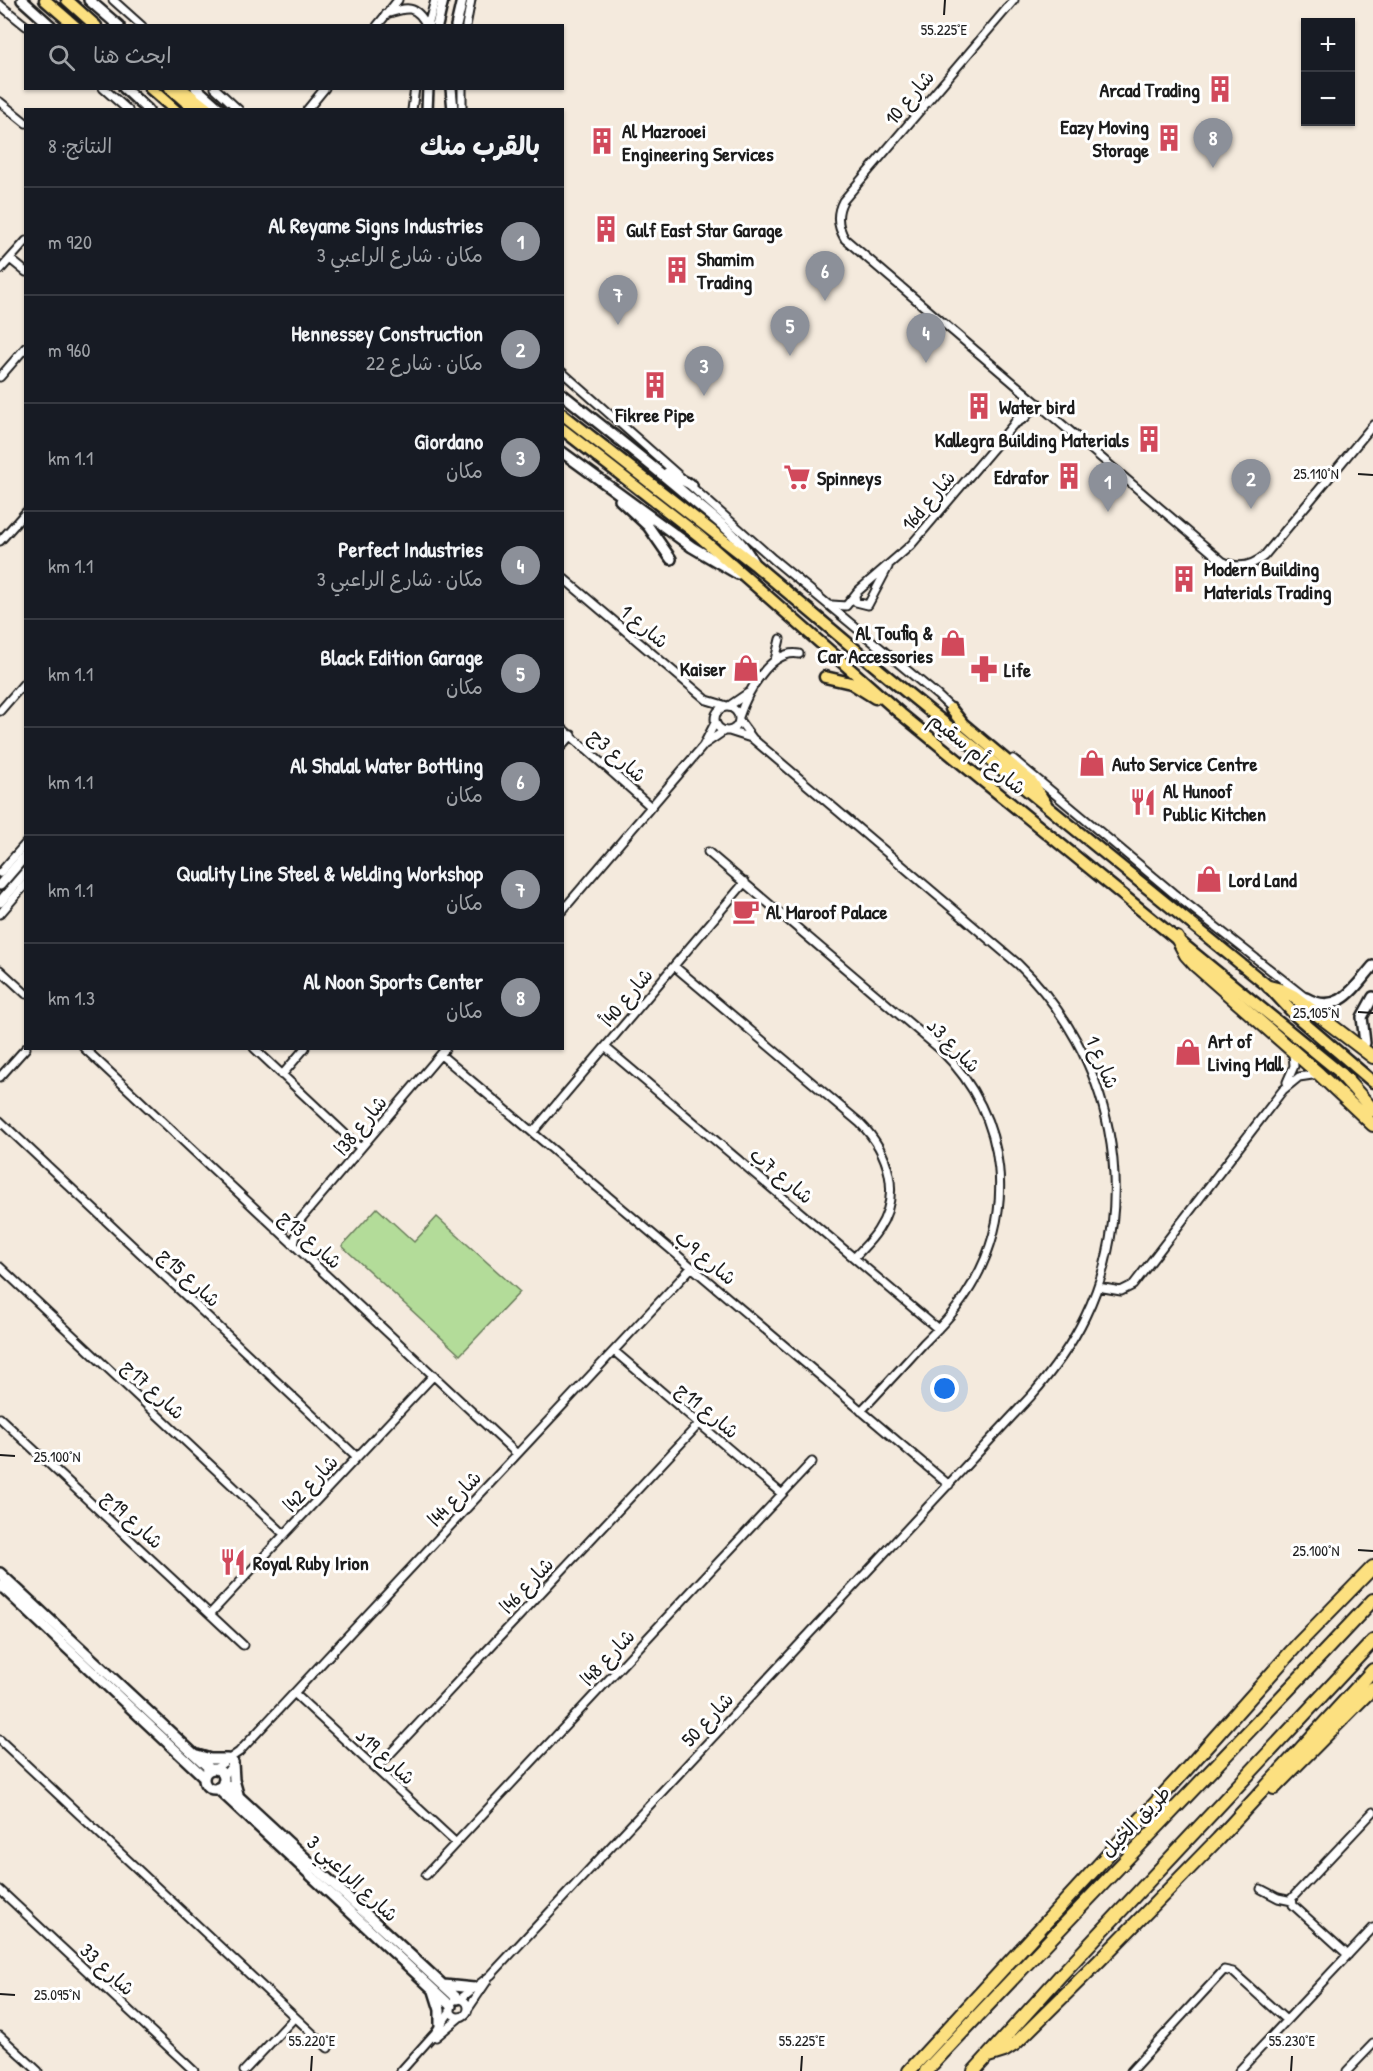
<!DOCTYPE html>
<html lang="ar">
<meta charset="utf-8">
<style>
:root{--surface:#171b24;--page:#242831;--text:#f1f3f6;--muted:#9ea1a6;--line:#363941;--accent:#8c9099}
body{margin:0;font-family:"Patrick Hand","Playpen Sans Arabic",sans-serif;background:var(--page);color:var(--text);direction:rtl}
.controls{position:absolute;right:18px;top:18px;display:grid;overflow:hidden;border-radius:0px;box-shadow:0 2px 4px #0004}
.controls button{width:54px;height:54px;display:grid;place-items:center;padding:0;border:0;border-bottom:2px solid var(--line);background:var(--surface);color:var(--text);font:30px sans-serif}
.you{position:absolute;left:945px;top:1389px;width:21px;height:21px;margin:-15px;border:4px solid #fff;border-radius:50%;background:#1a73e8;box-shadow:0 0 0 9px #1a73e833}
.badge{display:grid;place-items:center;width:39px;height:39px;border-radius:50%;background:var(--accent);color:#fff;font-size:20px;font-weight:700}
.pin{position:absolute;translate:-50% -50px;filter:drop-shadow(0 2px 3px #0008)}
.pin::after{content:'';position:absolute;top:32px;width:21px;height:18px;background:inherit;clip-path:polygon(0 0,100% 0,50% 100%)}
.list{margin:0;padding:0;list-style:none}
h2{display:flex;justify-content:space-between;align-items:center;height:78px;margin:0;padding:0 24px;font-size:26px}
h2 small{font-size:20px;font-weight:400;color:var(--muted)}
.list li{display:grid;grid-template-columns:39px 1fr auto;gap:18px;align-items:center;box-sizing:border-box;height:108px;padding:0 24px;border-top:2px solid var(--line)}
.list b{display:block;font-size:22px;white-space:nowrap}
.list p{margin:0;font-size:20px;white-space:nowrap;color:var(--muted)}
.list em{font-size:20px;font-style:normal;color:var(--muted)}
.icon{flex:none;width:33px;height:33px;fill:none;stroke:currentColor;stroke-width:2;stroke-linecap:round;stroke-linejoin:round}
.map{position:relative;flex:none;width:1373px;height:2071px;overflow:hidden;direction:ltr}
.search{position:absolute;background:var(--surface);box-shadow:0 2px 4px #0004;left:24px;top:24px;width:540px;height:66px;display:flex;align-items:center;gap:15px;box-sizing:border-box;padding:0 21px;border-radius:0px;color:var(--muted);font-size:22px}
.panel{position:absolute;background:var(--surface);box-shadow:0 2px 4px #0004;left:24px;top:108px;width:540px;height:942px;border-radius:0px;direction:rtl}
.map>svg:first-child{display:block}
.green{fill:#b3dc99;stroke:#687c5a;stroke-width:1.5}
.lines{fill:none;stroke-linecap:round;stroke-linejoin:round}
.street-casing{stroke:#1c1c1c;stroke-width:11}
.secondary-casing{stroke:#1c1c1c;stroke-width:14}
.primary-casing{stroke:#1c1c1c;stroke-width:15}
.highway-casing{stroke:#1c1c1c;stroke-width:16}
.street{stroke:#fff;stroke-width:7}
.secondary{stroke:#fff;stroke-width:9}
.primary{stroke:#fce080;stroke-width:10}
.highway{stroke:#fce080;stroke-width:12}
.ticks{fill:none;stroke:#1c1c1c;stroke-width:2}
.labels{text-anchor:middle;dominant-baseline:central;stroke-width:6;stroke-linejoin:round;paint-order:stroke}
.poi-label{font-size:20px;font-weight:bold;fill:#1c1c1c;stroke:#fff;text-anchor:start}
.street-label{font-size:20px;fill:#1c1c1c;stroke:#fff}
.ticks-label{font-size:15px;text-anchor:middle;fill:#1c1c1c;stroke:#fff;stroke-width:6;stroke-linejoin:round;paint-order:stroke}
</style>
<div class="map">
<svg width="1373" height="2071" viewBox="0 0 1373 2071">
<rect width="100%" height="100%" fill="#f4eadd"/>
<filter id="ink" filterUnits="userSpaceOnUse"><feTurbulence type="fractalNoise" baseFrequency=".0167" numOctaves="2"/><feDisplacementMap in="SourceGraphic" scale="12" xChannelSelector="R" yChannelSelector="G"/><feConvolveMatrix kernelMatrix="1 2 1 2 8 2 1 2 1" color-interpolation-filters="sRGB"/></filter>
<g filter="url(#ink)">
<path class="green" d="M377 1208 414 1242 437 1217 520 1292 460 1355 342 1246Z"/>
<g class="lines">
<defs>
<path id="street" d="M113 0 142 26
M1014 0 843 201C836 214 837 226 845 239L1222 561C1237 569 1251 567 1264 556L1373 425
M0 5 26 26
M386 14C407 7 416 4 427 26
M377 26 398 0
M428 26 435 0
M466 26 471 0
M103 88 128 110
M215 88 239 110
M0 102 26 123
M307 110 325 88
M412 110 415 88
M462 110V88
M10 259 26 272
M0 270 26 241
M562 372 773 559 937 695 953 710
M0 377 26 347
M1013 425 1025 418 1038 403
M0 541 26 512
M562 577 707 700 727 706
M855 596 856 602 868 605 888 567
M832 605 846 606 858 591 911 545 1013 425 1023 408 1031 398
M775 660 780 639
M729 706 748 693
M715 719a12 12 0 1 1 24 0a12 12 0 1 1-24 0Z
M0 711 26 681
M739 717C747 693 770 649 799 654
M562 728 650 806
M729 731 751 738
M705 744 724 731
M562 746 572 735
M1013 759 1173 893 1325 1013
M708 852 941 1050C1009 1118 1019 1215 965 1296 953 1314 938 1329 923 1344 903 1366 882 1389 861 1411
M0 873 26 843
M562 911 703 746 715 723
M0 914 26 884
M674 966 860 1123C889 1152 902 1194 878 1230 872 1240 862 1249 854 1258
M0 970 26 994
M605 1047 938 1329
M84 1048 517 1454
M254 1048 360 1148
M441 1055 949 1485
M282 1075 305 1048
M0 1077 26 1048
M1287 1082 1294 1066 1293 1053
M0 1121 357 1457
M533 1132 745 882
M277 1230 299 1221 446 1048
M294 1245 299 1221
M0 1267 284 1534
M1098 1287 1121 1291 1133 1285 1283 1090 1299 1077 1319 1074
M614 1351 782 1494
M0 1418 243 1645
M210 1614 434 1375
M294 1693 456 1843
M0 1740 328 2048
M216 1768 239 1752 692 1267
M376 1769 699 1424
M224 1776 234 1762
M426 1875 812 1462
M1261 1889 1278 1898 1292 1901
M0 1890 194 2071
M1348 1955 1293 1905 1292 1898 1373 1812
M460 1999 491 1975 1031 1396C1052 1372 1071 1346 1085 1317 1143 1198 1112 1054 1018 964L753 739 739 720
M450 2008a9 9 0 1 1 18 0a9 9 0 1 1-18 0Z
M468 2009 487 1981
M0 2036 38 2071
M436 2037 460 2017
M244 2071 295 2017
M401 2071 435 2033 451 2010
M1131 2071 1224 1970 1233 1972 1286 2020
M1239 2071 1373 1928
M1347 2071 1373 2044"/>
<path id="secondary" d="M22 0 51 26
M89 0 119 26
M437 26 443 0
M456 26 462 0
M124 88 148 110
M196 88 221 110
M451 88 453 110
M427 110 428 88
M562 394C607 430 652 465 696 503 716 520 741 537 753 562
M562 452 692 547 738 574
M667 473 692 485
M620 500 648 526 671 559
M0 885 26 855
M0 902 26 872
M1306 998C1338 1016 1354 988 1373 966
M1365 1043 1362 1017 1373 997
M0 1573 210 1769
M0 1585 203 1776
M197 1755 210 1759H227
M233 1763 234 1780 238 1794
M204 1779a10 10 0 1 1 20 0a10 10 0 1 1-20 0Z
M223 1782 458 1999
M217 1788 451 2006
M444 1985 474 1988
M434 1991 440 2010V2025"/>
<path id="primary" d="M45 0 75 26
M67 0 96 26
M150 88 175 110
M170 88 195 110
M181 88 209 110
M562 414 754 564 888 677 1269 987 1296 1016 1373 1082
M562 429 698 535 901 714 1348 1079
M825 677 851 683 875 698
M951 709 963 724 1032 782 1046 804"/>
<path id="highway" d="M1177 938 1186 955 1195 965 1319 1074 1373 1125
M1269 987 1281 990 1293 996 1373 1057
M1341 1074 1373 1110
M1274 1788 1373 1688
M988 2056 1004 2051 1015 2044 1099 1961 1218 1839 1373 1670
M909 2071 1184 1772 1298 1644 1373 1567
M926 2071C1073 1913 1225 1758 1373 1600
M974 2071 1060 1976 1373 1641"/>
</defs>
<use href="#street" class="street-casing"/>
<use href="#secondary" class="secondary-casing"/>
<use href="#primary" class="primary-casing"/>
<use href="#highway" class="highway-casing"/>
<use href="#street" class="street"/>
<use href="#secondary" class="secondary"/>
<use href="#primary" class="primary"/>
<use href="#highway" class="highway"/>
</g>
</g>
<path class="ticks" d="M944 15 945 0M1358 474 1373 475M1358 1012 1373 1013M0 1455 15 1456M1358 1550 1373 1551M0 1994 15 1995M311 2071 312 2056M801 2071 802 2056M1291 2071 1292 2056"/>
<defs>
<symbol id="building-bare" viewBox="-9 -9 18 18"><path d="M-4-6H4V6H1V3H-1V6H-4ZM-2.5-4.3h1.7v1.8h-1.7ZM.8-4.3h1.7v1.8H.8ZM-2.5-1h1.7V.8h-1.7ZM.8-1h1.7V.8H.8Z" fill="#d1495b" stroke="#fff" stroke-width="2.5" paint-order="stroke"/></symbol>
<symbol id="supermarket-bare" viewBox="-9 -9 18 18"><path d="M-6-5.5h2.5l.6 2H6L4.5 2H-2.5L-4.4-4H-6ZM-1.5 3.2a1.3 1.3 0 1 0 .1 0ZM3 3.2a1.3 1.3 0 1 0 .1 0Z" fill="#d1495b" stroke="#fff" stroke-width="2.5" paint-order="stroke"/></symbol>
<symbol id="shop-bare" viewBox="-9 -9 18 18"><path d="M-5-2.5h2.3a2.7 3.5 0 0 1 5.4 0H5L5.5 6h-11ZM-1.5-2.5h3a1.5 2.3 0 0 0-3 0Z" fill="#d1495b" stroke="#fff" stroke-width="2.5" paint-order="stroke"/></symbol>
<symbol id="pharmacy-bare" viewBox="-9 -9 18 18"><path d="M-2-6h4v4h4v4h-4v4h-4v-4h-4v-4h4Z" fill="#d1495b" stroke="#fff" stroke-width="2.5" paint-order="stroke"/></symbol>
<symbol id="restaurant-bare" viewBox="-9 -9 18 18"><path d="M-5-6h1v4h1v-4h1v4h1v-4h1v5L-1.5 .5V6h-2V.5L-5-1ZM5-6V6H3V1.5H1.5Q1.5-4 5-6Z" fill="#d1495b" stroke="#fff" stroke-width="2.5" paint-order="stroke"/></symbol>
<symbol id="cafe-bare" viewBox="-9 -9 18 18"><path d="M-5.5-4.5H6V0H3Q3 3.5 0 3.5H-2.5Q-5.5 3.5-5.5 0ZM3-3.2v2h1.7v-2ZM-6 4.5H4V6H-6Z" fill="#d1495b" stroke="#fff" stroke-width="2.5" paint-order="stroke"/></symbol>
</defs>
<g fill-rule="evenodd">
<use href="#building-bare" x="1201" y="70" width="38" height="38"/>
<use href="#building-bare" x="1150" y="119" width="38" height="38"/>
<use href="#building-bare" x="583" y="122" width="38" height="38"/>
<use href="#building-bare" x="587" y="210" width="38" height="38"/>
<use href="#building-bare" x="658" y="251" width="38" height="38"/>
<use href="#building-bare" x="636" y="366" width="38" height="38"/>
<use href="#building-bare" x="960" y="387" width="38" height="38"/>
<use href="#building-bare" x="1130" y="420" width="38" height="38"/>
<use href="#building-bare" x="1050" y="457" width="38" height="38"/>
<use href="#supermarket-bare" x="778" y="458" width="38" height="38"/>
<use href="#building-bare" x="1165" y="560" width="38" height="38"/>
<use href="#shop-bare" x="934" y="624" width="38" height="38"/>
<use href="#shop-bare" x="727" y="649" width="38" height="38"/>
<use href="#pharmacy-bare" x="965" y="650" width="38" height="38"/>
<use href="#shop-bare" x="1073" y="744" width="38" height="38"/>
<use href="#restaurant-bare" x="1124" y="783" width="38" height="38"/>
<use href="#shop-bare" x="1190" y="860" width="38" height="38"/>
<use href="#cafe-bare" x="727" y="892" width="38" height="38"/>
<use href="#shop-bare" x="1169" y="1033" width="38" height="38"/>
<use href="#restaurant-bare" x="214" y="1543" width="38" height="38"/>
</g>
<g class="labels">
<g class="poi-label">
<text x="1200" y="89" text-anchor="end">Arcad Trading</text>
<text x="1149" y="126" text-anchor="end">Eazy Moving<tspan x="1149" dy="23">Storage</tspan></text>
<text x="622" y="130">Al Mazrooei<tspan x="622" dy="23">Engineering Services</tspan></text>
<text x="626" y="229">Gulf East Star Garage</text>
<text x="697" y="258">Shamim<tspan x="697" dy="23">Trading</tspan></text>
<text x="999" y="406">Water bird</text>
<text x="655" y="414" text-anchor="middle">Fikree Pipe</text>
<text x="1129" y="439" text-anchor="end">Kallegra Building Materials</text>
<text x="1049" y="476" text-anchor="end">Edrafor</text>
<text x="817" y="477">Spinneys</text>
<text x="1204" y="568">Modern Building<tspan x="1204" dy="23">Materials Trading</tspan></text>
<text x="933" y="632" text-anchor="end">Al Toufiq &amp;<tspan x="933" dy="23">Car Accessories</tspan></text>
<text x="726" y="668" text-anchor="end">Kaiser</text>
<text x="1004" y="669">Life</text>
<text x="1112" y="763">Auto Service Centre</text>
<text x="1163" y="790">Al Hunoof<tspan x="1163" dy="23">Public Kitchen</tspan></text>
<text x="1229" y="879">Lord Land</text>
<text x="766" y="911">Al Maroof Palace</text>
<text x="1208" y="1040">Art of<tspan x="1208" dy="23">Living Mall</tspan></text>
<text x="253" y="1562">Royal Ruby Irion</text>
</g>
<g class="street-label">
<text transform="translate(909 97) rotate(-50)">شارع 10</text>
<text transform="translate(928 500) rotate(-50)">16d شارع</text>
<text transform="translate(645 626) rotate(40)">شارع 1</text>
<text transform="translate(978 753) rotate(39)">شارع أم سقيم</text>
<text transform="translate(618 755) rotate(42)">شارع 3ج</text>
<text transform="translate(626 997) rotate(-50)">شارع 40أ</text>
<text transform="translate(954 1045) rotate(46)">شارع 3د</text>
<text transform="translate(1103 1062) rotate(67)">شارع 1</text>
<text transform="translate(360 1125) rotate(-51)">شارع 38ا</text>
<text transform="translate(782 1175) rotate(40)">شارع 7ب</text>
<text transform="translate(311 1239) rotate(42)">شارع 13ج</text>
<text transform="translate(706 1257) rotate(40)">شارع 9ب</text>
<text transform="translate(190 1277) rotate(43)">شارع 15ج</text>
<text transform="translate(154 1389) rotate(43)">شارع 17ج</text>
<text transform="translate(708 1410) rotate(40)">شارع 11ج</text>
<text transform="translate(310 1483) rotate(-47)">شارع 42ا</text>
<text transform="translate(454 1498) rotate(-47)">شارع 44ا</text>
<text transform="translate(133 1519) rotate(43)">شارع 19ج</text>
<text transform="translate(526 1585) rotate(-47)">شارع 46ا</text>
<text transform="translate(607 1657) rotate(-47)">شارع 48ا</text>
<text transform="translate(707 1719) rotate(-47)">شارع 50</text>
<text transform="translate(386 1756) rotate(43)">شارع 19د</text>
<text transform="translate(1135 1821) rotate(-46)">طريق الخيل</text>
<text transform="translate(353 1878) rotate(43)">شارع الراعبي 3</text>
<text transform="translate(108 1969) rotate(43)">شارع 33</text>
</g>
</g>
<g class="ticks-label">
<text x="944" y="35">55.225°E</text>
<text x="1316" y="479">25.110°N</text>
<text x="1316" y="1018">25.105°N</text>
<text x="57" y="1462">25.100°N</text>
<text x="1316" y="1556">25.100°N</text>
<text x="57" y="2000">25.095°N</text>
<text x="312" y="2046">55.220°E</text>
<text x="802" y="2046">55.225°E</text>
<text x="1292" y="2046">55.230°E</text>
</g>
</svg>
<div class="controls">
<button>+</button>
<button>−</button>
</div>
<div class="you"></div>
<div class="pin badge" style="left:1108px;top:512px">1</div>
<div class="pin badge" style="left:1251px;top:509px">2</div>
<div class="pin badge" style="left:704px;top:396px">3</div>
<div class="pin badge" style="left:926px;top:363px">4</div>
<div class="pin badge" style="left:790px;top:356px">5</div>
<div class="pin badge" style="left:825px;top:301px">6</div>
<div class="pin badge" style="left:618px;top:325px">7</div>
<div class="pin badge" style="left:1213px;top:168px">8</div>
<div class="search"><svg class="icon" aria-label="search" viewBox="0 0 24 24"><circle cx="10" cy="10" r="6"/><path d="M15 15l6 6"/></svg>ابحث هنا</div>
<section class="panel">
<h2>بالقرب منك<small>النتائج: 8</small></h2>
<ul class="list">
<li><span class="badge">1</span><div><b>Al Reyame Signs Industries</b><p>مكان · شارع الراعبي 3</p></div><em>920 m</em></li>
<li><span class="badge">2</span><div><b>Hennessey Construction</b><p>مكان · شارع 22</p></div><em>960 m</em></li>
<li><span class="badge">3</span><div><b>Giordano</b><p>مكان</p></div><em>1.1 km</em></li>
<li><span class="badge">4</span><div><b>Perfect Industries</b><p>مكان · شارع الراعبي 3</p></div><em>1.1 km</em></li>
<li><span class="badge">5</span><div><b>Black Edition Garage</b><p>مكان</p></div><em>1.1 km</em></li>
<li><span class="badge">6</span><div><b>Al Shalal Water Bottling</b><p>مكان</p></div><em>1.1 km</em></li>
<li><span class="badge">7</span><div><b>Quality Line Steel &amp; Welding Workshop</b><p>مكان</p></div><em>1.1 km</em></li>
<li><span class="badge">8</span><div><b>Al Noon Sports Center</b><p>مكان</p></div><em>1.3 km</em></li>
</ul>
</section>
</div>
